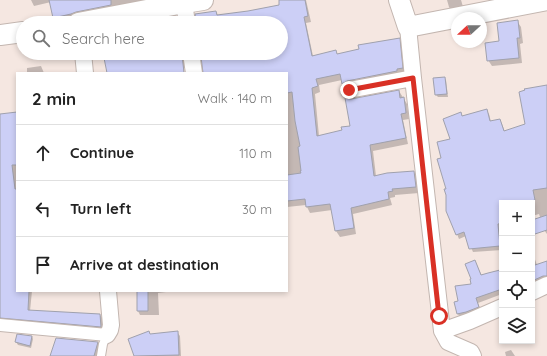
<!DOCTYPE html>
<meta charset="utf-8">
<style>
:root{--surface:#fff;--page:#f6f6f6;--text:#222;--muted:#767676;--line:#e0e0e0}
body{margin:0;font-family:Quicksand,sans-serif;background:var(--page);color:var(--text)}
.controls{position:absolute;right:12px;bottom:12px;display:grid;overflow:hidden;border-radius:0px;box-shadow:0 2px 6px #0003}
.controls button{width:36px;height:36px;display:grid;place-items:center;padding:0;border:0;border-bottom:1px solid var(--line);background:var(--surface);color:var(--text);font:20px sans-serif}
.compass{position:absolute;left:451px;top:12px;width:36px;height:36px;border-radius:50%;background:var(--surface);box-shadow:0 2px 6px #0003;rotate:249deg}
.stop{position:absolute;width:12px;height:12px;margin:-9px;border:3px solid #d93025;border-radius:50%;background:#fff}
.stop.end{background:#d93025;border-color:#fff;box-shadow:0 1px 4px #0008}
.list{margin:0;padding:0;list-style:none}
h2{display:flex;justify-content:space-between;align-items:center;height:52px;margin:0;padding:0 16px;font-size:17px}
h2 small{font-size:13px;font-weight:400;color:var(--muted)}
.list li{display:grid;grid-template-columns:26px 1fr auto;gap:12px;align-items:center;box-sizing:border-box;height:56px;padding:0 16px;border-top:1px solid var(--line)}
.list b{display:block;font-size:15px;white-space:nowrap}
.list em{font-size:13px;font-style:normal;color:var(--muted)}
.icon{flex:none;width:22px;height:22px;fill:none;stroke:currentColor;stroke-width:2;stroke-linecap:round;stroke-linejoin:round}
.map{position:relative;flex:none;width:547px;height:356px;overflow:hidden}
.search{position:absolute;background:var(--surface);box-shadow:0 2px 6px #0003;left:16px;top:16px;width:272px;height:44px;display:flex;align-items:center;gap:10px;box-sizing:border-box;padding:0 14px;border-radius:22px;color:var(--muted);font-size:15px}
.panel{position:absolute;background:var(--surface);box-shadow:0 2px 6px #0003;left:16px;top:72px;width:272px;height:220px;border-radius:0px}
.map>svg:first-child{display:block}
.shadow{fill:#0003}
.building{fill:#cccff6;stroke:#a0a1ad}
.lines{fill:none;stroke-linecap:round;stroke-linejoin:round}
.service-casing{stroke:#c3b6b0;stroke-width:10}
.pedestrian-casing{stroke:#c3b6b0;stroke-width:14}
.minor-casing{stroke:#c3b6b0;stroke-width:18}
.tertiary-casing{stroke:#c3b6b0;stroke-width:22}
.service{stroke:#fff;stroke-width:8}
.pedestrian{stroke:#fff;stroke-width:12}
.minor{stroke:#fff;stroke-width:16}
.tertiary{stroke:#fff;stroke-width:20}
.route{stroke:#d93025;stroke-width:5}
</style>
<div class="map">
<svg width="547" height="356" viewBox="0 0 547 356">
<rect width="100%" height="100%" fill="#f5e7e1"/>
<path class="shadow" d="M31 0H177L80 18 62 23H57L54 18 51 2 34 6Z
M281 0H306L311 22 306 23 313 56 337 55 399 39 402 45 405 74 346 89 343 84 342 80 319 85 320 92 315 94 319 136 343 131 351 127V100L399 91 407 104 409 119 403 120 408 144 373 151 376 176 414 172 417 178 419 193 395 195V197L390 198 392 205 353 214 356 234 340 237 336 231 332 210 310 213 306 205 287 207V73H212L203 59 202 53H281V23H197L216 12 218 16 248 12 281 6Z
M447 0H461L464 10 452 12 449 7Z
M517 21 521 27 523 43 520 44 522 63 492 66 488 60 500 42Z
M104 53H187L185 68H178L179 73H105L108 72Z
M41 66 44 73H27V68Z
M444 78 446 80 448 97H438L436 95Z
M547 86V234L544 230 539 214 532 216V203H502V250L473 252 466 236 459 239 447 210V190L442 159 451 140 461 114 463 117 486 110 489 114 491 122 500 120 502 124 505 132 526 125Z
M17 113V215L0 243V115Z
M532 251 537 265 547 262V280L532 287Z
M17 261V291H32L30 311 100 315 103 319V331L0 323V272Z
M475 261 482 276 488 274 502 271V294L478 303 481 311 460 318 458 314 459 301 473 284Z
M138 291H166V292L158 293 159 315H140L138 311Z
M177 332 180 336 181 356H136L129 339 150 335Z
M32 336 33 339 31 348 18 345 16 342Z
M97 343 100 347 97 356H51Z
M511 350 515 356H506L505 352Z"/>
<path class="building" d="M49 0H111V5L76 12 71 14 53 18Z
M279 0H305L308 16 304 17 312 56 336 50 337 54 359 49 358 45 400 38 403 68 397 69V71L347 81 342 84 340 74 316 79 318 86 312 88 317 136 342 130 341 127 350 126 345 98 351 99 399 90 400 98 404 97 406 113 401 114 406 138 370 145 374 176 387 173 414 171 416 187 392 189 393 191 388 192 389 199 351 208 354 228 335 231 330 204 306 207 305 199 287 201V175L301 173 300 171H301L298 147 300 146 295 121 292 92 287 93V73H203L201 57 218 55 217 53H281V23H196L195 14 216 11 217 15 248 11 279 5Z
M176 16 177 23H144L143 22Z
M518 20 520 38H517L519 58 487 61 485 43 499 41 497 23Z
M103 53H119L120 56 150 53H170L171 56 182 54 184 73H107Z
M445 77 447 94 435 95 433 78Z
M547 85V188L533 190 535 200 523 203H502V223L498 224 500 246 469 249 464 232 456 235 446 211V195L444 189H446L437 159 441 158 437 142 450 139 443 119 461 112 462 116 487 109 490 121 500 119 504 131 525 124 519 92 525 90 524 89Z
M17 112V165H12L15 189H17V291H29L28 310 100 314 101 327 0 318V114Z
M547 215V230L532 235V220Z
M475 260 481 275 488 273 500 270 502 278V289L476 298 479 307 466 312 457 314 454 302 458 301 455 286 471 284 470 279H471L465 264Z
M547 261V276H543L532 281V266Z
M137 291H148V311H137Z
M149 331 150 334 178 331 179 355 134 356 128 339Z
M17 334 32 336 30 346 15 342Z
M56 338 98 342 94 356H50Z"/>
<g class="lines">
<defs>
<path id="service" d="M101 356 103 344 107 335"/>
<path id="pedestrian" d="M0 325 107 335"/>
<path id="minor" d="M184 3 187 23
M83 53 85 73
M191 53 194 73
M413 78 442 331 448 342 471 352 473 356
M349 90 413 78 408 27
M532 292 547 285
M442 331 470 321 502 307
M107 335 110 330 111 325 108 291"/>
<path id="tertiary" d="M399 0 408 27 547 0
M78 23 184 3 203 0
M0 35 23 32"/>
</defs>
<use href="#service" class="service-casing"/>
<use href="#pedestrian" class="pedestrian-casing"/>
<use href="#minor" class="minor-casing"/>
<use href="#tertiary" class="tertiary-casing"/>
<use href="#service" class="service"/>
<use href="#pedestrian" class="pedestrian"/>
<use href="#minor" class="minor"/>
<use href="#tertiary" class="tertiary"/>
</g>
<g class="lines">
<path class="route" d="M349 90 413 78 439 316"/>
</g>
</svg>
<div class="controls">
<button>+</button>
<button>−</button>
<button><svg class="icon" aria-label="locate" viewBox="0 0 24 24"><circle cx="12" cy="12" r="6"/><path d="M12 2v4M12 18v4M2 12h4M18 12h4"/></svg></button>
<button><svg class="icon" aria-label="layers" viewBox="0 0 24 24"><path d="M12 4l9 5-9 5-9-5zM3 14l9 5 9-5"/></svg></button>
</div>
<svg class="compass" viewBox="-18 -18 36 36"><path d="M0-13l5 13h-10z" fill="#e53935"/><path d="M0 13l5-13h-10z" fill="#767676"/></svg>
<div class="stop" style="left:439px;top:316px"></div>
<div class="stop end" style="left:349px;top:90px"></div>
<div class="search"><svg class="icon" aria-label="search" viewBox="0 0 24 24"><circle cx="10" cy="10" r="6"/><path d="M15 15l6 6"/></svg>Search here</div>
<section class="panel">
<h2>2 min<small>Walk · 140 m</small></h2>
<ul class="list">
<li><svg class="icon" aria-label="ahead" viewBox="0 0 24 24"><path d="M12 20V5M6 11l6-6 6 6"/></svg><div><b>Continue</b></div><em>110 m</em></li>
<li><svg class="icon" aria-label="left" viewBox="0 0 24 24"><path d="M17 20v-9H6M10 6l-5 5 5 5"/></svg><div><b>Turn left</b></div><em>30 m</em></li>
<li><svg class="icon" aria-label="arrive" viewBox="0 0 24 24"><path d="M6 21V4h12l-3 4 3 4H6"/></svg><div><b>Arrive at destination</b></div></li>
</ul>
</section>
</div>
